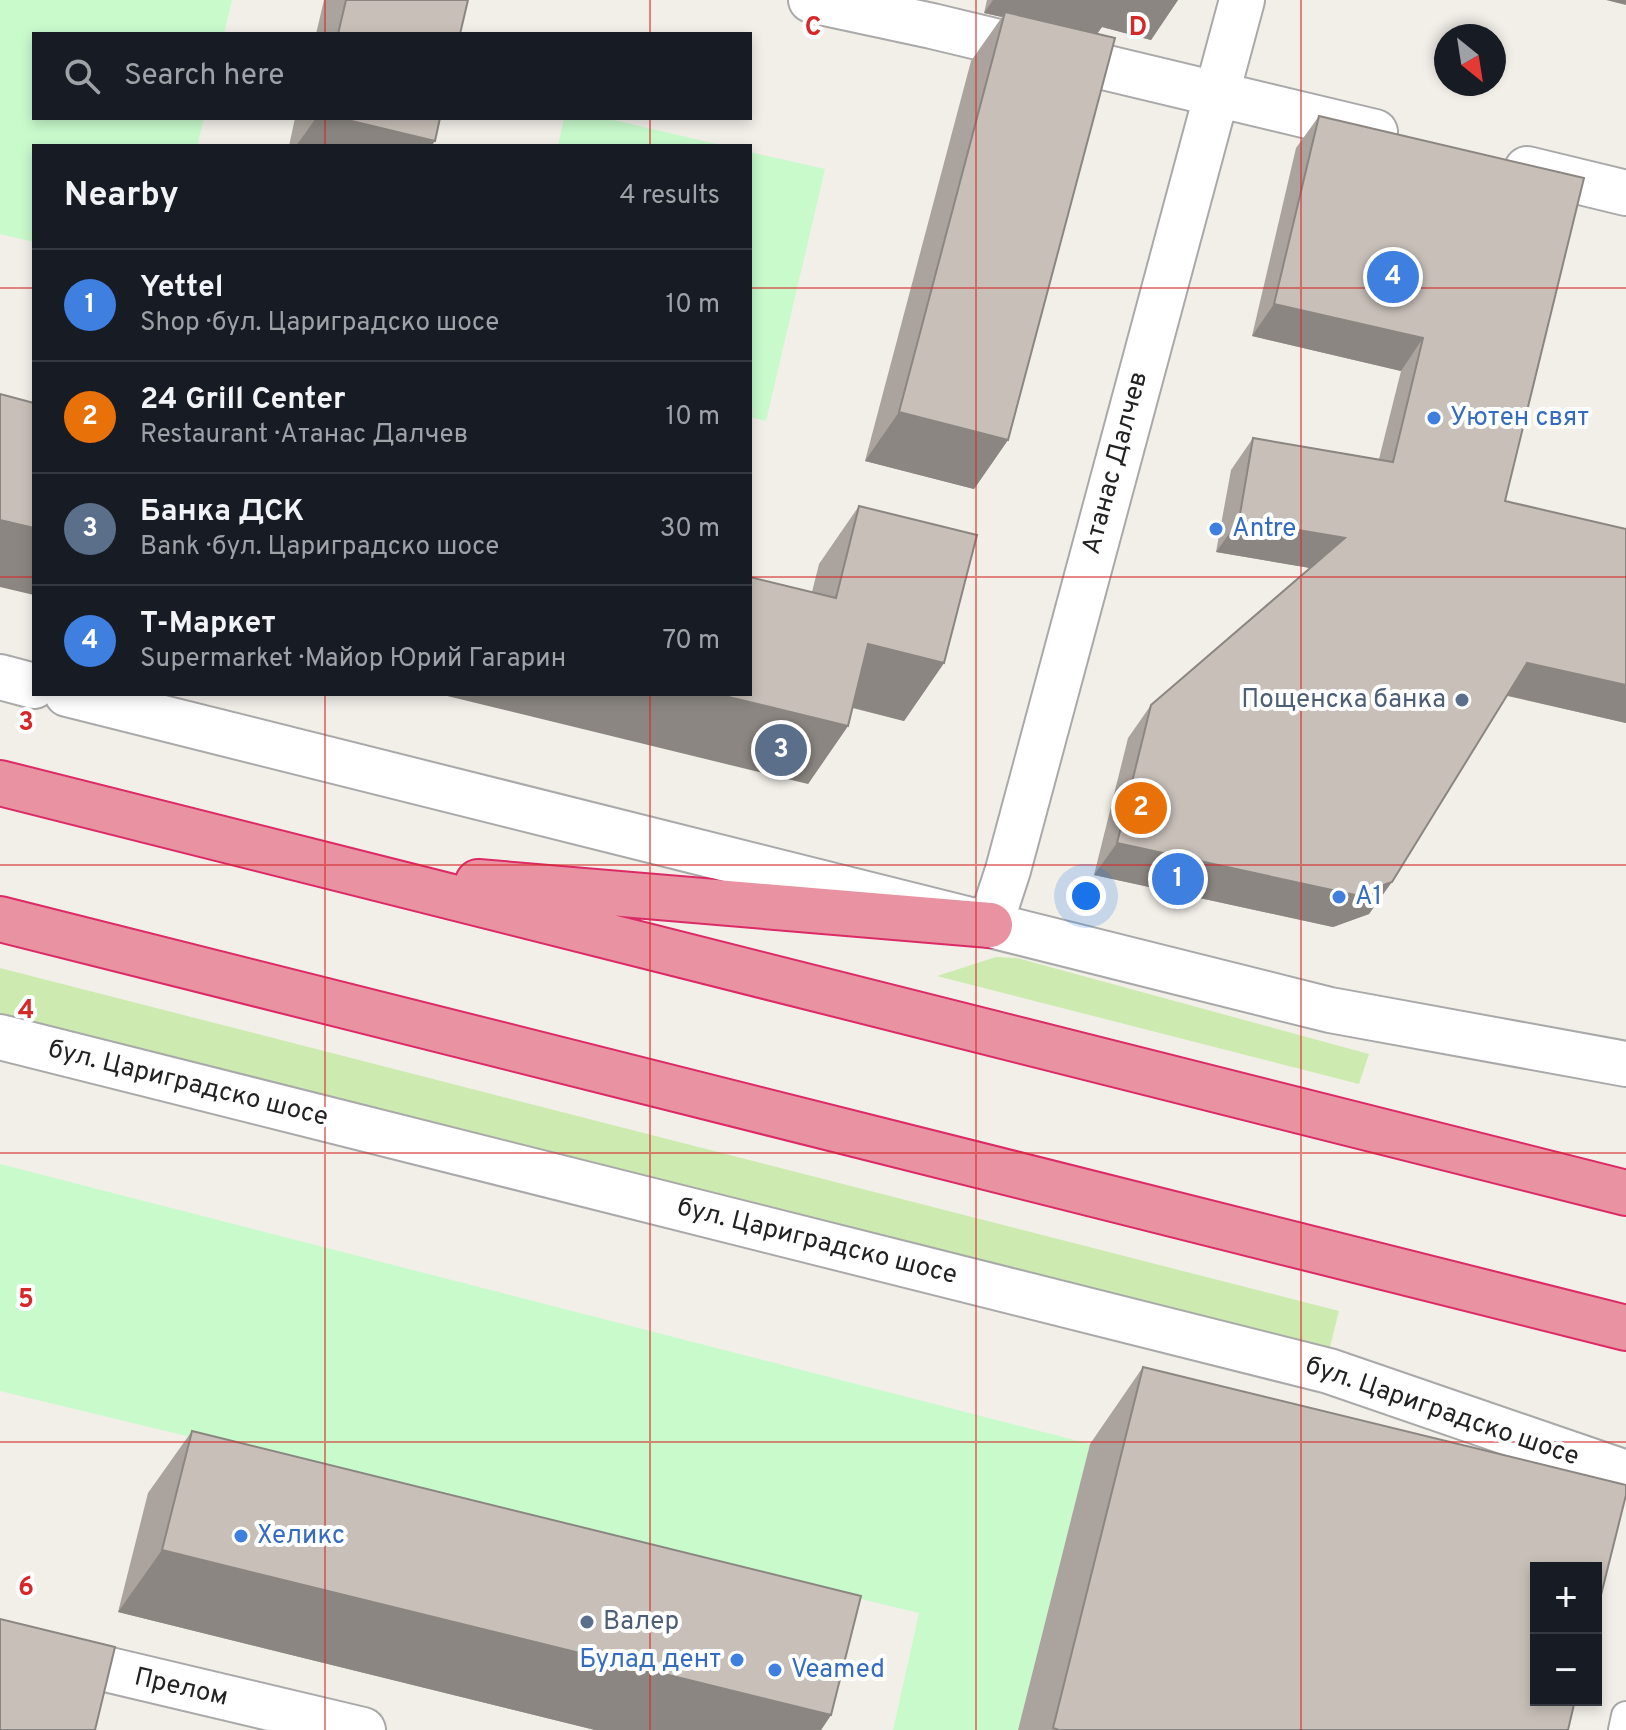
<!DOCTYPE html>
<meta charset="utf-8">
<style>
:root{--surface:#171b24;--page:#242831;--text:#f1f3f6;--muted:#9ea1a6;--line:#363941;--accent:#d40000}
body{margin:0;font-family:Overpass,sans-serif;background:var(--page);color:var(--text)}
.controls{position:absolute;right:24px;bottom:24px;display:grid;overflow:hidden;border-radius:0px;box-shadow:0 4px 12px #0003}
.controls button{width:72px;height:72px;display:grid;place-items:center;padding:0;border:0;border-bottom:2px solid var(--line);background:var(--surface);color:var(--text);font:40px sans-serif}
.compass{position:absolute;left:1434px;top:24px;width:72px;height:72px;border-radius:50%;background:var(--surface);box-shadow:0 4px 12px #0003;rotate:150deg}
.you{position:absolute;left:1086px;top:896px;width:28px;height:28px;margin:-20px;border:6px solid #fff;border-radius:50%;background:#1a73e8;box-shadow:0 0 0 12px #1a73e833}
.badge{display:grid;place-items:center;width:52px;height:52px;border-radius:50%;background:var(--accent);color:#fff;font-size:26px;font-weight:700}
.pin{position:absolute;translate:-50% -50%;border:4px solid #fff;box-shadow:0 2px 8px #0006}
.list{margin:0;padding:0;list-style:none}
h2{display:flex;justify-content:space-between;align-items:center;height:104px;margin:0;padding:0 32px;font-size:34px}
h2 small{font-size:26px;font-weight:400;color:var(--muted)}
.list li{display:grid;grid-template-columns:52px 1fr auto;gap:24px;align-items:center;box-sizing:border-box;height:112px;padding:0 32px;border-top:2px solid var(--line)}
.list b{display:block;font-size:30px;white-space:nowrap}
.list p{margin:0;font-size:26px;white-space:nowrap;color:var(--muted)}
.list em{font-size:26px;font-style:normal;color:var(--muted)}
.icon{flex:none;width:44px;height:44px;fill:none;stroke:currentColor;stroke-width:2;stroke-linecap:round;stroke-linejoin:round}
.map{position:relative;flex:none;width:1626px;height:1730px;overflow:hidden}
.search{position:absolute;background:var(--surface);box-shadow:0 4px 12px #0003;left:32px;top:32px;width:720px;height:88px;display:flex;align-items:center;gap:20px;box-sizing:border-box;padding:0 28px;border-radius:0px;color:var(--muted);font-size:30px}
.panel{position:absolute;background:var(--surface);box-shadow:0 4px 12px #0003;left:32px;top:144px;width:720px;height:552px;border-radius:0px}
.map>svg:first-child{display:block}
.grass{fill:#cdebb0}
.park{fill:#c8facc}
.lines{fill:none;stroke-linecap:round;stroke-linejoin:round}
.lane-casing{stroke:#a9a9a9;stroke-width:32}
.street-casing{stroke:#a9a9a9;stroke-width:48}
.highway-casing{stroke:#dc2a67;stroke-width:48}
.lane{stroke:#fff;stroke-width:28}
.street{stroke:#fff;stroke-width:44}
.highway{stroke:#e892a2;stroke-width:44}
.wall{fill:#aba49e}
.shaded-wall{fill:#8b8681}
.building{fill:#c7bfb8;stroke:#8b8681;stroke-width:2}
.grid{fill:none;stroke:#d62828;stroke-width:2;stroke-opacity:0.55}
.shop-dot{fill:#3f7fe0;stroke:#fff;stroke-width:3}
.service-dot{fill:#5c6f8a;stroke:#fff;stroke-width:3}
.labels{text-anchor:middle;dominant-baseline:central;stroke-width:8;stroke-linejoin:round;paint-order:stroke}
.shop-label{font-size:26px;fill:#366cbe;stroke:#fff;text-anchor:start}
.street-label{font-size:26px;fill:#222;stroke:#fff}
.service-label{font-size:26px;fill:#4e5e75;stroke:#fff;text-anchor:end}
.grid-label{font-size:26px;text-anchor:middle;font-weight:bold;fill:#d62828;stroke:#fff;stroke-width:8;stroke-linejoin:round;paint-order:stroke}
</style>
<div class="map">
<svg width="1626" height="1730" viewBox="0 0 1626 1730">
<rect width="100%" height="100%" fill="#f2efe9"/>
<path class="grass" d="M996 957 1017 958 1369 1054 1359 1084 937 976Z
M0 968 1339 1311 1330 1347 0 1013Z"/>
<path class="park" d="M0 0H232L224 34H34V118H204L197 146H34V242L0 234Z
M564 118H605L725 146H558Z
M750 152 825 169 766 421 750 417Z
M0 1164 1090 1444 1018 1730H893L919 1613 0 1391Z"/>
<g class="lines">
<defs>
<path id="lane" d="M1623 1730 1626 1716"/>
<path id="street" d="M811 0 932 26 1375 132
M1527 169 1626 193
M0 677 34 686
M67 694 1330 1010 1626 1064
M990 925 1008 870 1242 0
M0 1037 1329 1371 1626 1473
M0 1644 363 1730"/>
<path id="highway" d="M0 783 1626 1193
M478 882 990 925
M0 919 1626 1328"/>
</defs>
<use href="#lane" class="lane-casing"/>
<use href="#street" class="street-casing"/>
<use href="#highway" class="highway-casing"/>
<use href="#lane" class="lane"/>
<use href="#street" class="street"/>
<use href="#highway" class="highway"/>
</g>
<path class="wall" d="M324 0H468L460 34H316Z
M987 0H1178L1151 40 1102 27 1097 34 1008 440 974 489 865 461 971 61 1002 17 984 13Z
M1319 116 1505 501 1626 529V723L1507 696 1369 914 1333 927 1094 875 1128 738 1151 705 1310 568 1216 552 1231 470 1253 438 1379 459 1401 371 1252 336 1296 148Z
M295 118H440L435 141 431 146H289Z
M859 506 944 663 904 721 852 708 848 726 808 784 812 592 819 564Z
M1143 1367 1568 1730H1018L1090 1444Z
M192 1431 831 1715 821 1730H595L118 1612 148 1493Z"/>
<path class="shaded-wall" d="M993 0H1178L1151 40 1102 27 1093 39 1005 12 1002 17 984 13Z
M1606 0H1626V5Z
M316 118H339L435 141 431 146H296Z
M1274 304 1423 338 1401 371 1252 336Z
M899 412 1008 440 974 489 865 461Z
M0 520 34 528V595L0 587Z
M1239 520 1345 538 1322 570 1216 552Z
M868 644 944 663 904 721 828 701Z
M1527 663 1626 685V723L1505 695Z
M439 694H716L848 726 808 784Z
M1117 843 1392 882 1369 914 1333 927 1094 875Z
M162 1550 831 1715 821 1730H595L118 1612Z"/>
<path class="building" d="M346 0H468L460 34H338Z
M1005 12 1115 38 1008 440 899 412Z
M1319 116 1584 178 1505 501 1626 529V685L1527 663 1392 882 1355 895 1117 843 1151 705 1345 538 1239 520 1253 438 1393 462 1423 338 1274 304Z
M339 118H440L435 141Z
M0 394 34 403V528L0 520Z
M859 506 977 535 944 663 868 644 848 726 716 694H750V577L836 598Z
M1143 1367 1626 1485V1495L1596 1615V1568H1536V1700H1575L1568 1730H1059L1053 1728Z
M192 1431 861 1596 831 1715 162 1550Z
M0 1619 115 1647 95 1730H0Z"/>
<path class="grid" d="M325 0V34M650 0V34M976 0V1730M1301 0V1730M325 118V146M650 118V146M0 288H34M750 288H1626M0 577H34M750 577H1626M325 694V1730M650 694V1730M0 865H1626M0 1153H1626M0 1442H1626"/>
<g class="shop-dot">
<circle cx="1434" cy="418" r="8"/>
<circle cx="1216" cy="529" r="8"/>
<circle cx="1339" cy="897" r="8"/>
<circle cx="241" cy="1536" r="8"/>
<circle cx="737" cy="1660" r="8"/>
<circle cx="775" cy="1670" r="8"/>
</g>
<g class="service-dot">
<circle cx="1462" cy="700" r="8"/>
<circle cx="587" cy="1622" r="8"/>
</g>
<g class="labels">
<g class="shop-label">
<text x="1450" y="418">Уютен свят</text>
<text x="1232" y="529">Antre</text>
<text x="1355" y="897">A1</text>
<text x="257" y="1536">Хеликс</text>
<text x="721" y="1660" text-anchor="end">Булад дент</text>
<text x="791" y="1670">Veamed</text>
</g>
<g class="street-label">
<text transform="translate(1116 463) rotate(-75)">Атанас Далчев</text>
<text transform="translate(188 1084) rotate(14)">бул. Цариградско шосе</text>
<text transform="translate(817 1242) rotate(14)">бул. Цариградско шосе</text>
<text transform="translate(1442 1412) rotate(19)">бул. Цариградско шосе</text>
<text transform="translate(181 1688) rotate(13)">Прелом</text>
</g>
<g class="service-label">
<text x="1446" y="700">Пощенска банка</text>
<text x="603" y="1622" text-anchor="start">Валер</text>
</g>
</g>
<g class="grid-label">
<text x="813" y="35">C</text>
<text x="1138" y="35">D</text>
<text x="26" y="730">3</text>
<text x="26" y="1018">4</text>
<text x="26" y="1307">5</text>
<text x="26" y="1595">6</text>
</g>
</svg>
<div class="controls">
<button>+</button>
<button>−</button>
</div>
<svg class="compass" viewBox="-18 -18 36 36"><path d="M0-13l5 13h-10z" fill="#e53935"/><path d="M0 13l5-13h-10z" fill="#9ea1a6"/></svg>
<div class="you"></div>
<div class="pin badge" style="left:1178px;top:879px;background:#3f7fe0">1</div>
<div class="pin badge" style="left:1141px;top:808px;background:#e8710a">2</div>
<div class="pin badge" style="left:781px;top:750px;background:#5c6f8a">3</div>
<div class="pin badge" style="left:1393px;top:277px;background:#3f7fe0">4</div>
<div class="search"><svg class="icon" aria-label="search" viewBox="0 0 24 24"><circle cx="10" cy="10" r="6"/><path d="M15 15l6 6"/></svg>Search here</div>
<section class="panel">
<h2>Nearby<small>4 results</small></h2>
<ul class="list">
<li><span class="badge" style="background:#3f7fe0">1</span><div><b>Yettel</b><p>Shop · бул. Цариградско шосе</p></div><em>10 m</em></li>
<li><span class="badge" style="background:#e8710a">2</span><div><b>24 Grill Center</b><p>Restaurant · Атанас Далчев</p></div><em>10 m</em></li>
<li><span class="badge" style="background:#5c6f8a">3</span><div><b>Банка ДСК</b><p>Bank · бул. Цариградско шосе</p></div><em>30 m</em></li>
<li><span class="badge" style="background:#3f7fe0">4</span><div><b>Т-Маркет</b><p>Supermarket · Майор Юрий Гагарин</p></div><em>70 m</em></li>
</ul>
</section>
</div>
